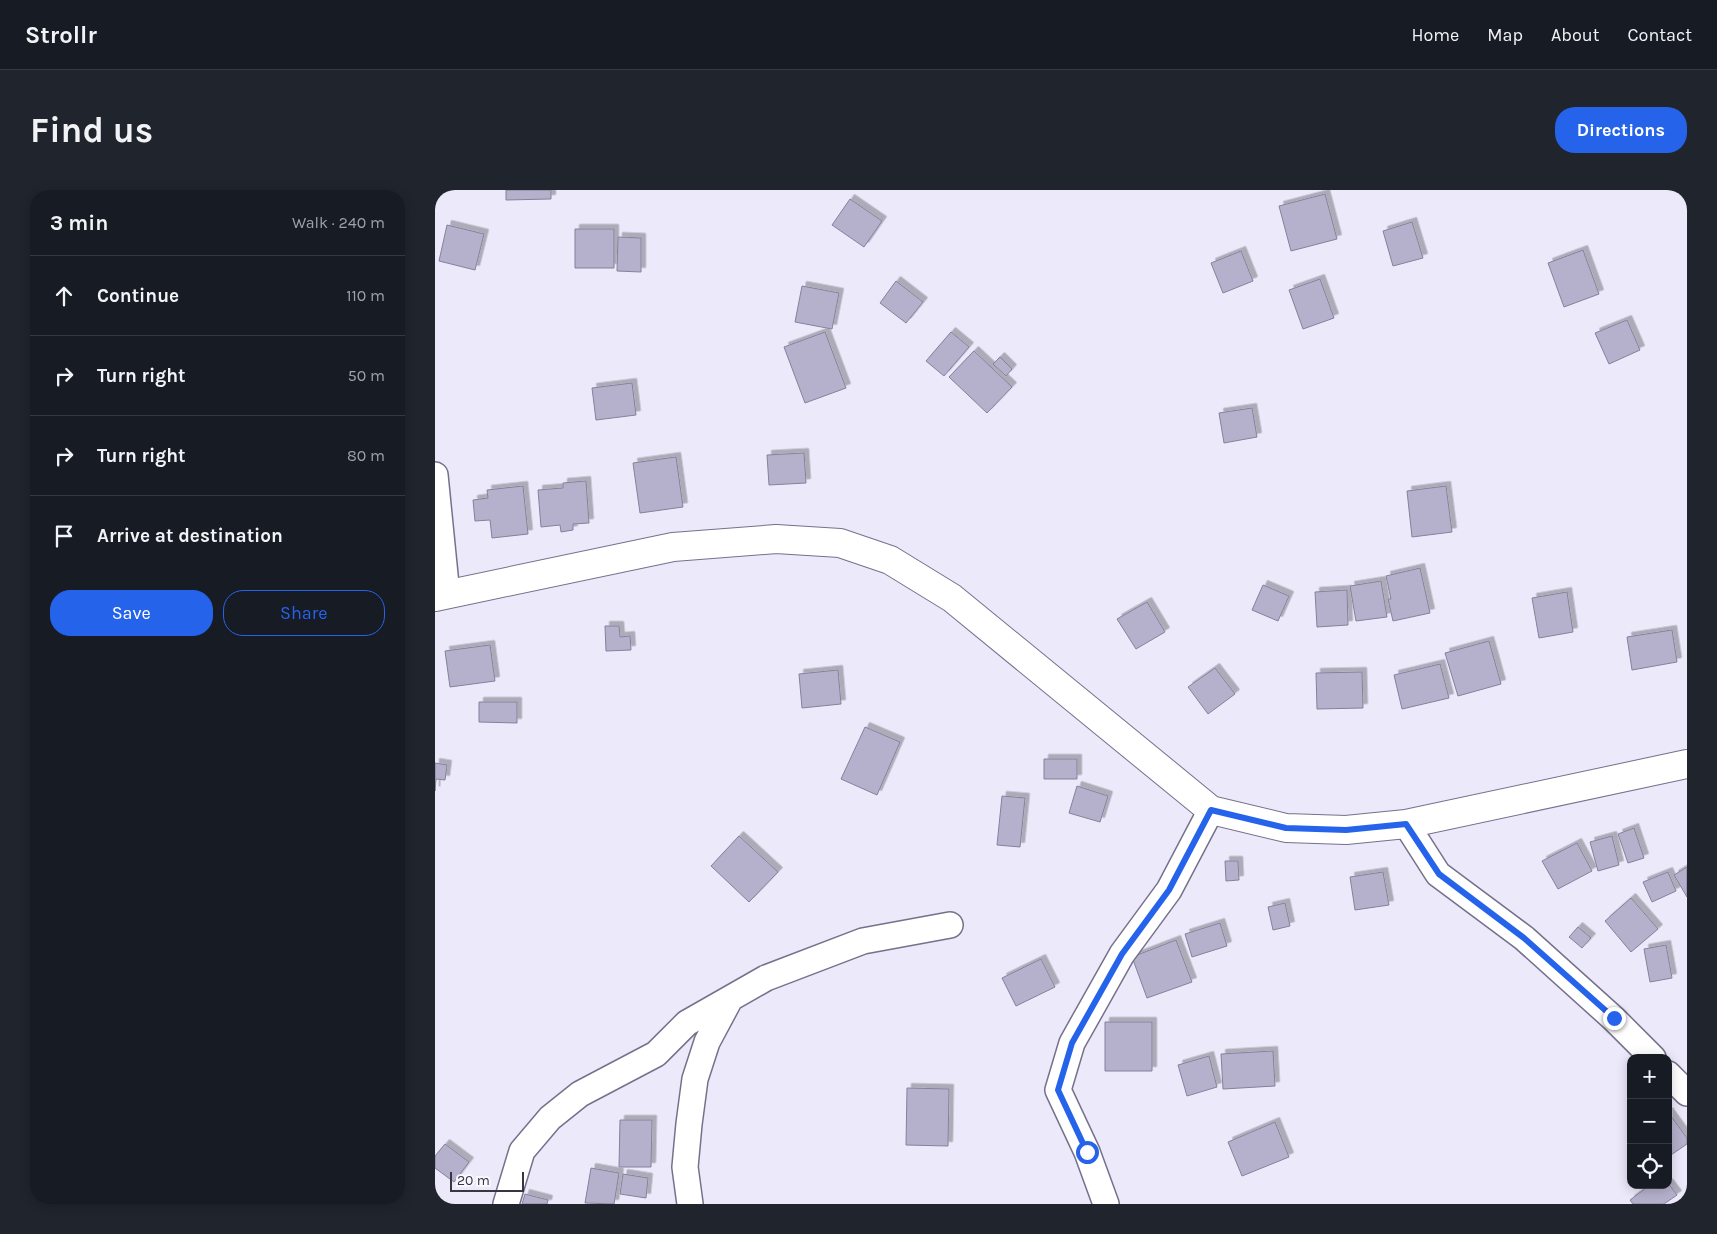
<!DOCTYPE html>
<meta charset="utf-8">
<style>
:root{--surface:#171b24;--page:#20242c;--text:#f1f3f6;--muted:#9ea1a6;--line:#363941;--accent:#2563eb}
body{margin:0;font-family:Karla,sans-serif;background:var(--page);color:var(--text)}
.controls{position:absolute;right:15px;bottom:15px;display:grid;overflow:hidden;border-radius:10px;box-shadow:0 2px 12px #0003}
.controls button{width:45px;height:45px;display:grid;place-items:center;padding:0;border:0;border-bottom:1px solid var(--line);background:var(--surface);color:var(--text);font:25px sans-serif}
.scale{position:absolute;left:15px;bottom:12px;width:74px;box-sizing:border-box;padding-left:5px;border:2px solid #373641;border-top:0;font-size:14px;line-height:18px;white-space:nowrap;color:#373641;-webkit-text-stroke:4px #f8f8fe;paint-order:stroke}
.stop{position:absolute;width:15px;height:15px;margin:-11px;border:4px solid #2563eb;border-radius:50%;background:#fff}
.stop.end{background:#2563eb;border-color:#fff;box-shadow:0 1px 5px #0008}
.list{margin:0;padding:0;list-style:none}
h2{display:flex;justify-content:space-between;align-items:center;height:65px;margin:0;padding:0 20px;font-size:21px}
h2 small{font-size:16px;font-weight:400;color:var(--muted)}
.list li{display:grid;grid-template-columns:32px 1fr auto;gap:15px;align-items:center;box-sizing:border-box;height:80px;padding:0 20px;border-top:1px solid var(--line)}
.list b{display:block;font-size:19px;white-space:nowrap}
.list em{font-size:16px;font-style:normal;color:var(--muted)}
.actions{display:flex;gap:10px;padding:15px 20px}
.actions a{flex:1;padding:11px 0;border:1px solid var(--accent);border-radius:20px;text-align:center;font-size:18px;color:var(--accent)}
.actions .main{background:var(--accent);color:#fff}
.icon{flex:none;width:28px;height:28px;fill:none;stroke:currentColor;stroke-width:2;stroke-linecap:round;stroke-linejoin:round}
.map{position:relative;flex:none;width:1252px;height:1014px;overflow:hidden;border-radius:20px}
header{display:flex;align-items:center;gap:30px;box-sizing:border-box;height:70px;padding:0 25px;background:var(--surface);border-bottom:1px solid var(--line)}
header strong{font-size:24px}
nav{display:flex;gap:28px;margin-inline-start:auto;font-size:18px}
.intro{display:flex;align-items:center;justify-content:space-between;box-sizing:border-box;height:120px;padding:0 30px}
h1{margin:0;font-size:35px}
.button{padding:12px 22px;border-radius:20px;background:var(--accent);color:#fff;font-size:18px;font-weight:700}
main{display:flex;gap:30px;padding:0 30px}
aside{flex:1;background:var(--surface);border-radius:20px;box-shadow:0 2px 12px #0003}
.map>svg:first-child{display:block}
.building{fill:#b5b1cc;stroke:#85819b;filter:url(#shadow)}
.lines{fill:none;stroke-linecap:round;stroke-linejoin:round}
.street-casing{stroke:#75718b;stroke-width:28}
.primary-casing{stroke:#75718b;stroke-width:30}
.street{stroke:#fff;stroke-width:25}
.primary{stroke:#fff;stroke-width:28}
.route{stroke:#2563eb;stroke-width:6}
</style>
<header>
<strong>Strollr</strong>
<nav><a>Home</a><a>Map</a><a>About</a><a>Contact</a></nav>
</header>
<div class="intro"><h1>Find us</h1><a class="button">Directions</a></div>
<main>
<aside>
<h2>3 min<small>Walk · 240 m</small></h2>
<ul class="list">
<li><svg class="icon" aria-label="ahead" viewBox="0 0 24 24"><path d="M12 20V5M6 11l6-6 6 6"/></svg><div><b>Continue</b></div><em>110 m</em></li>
<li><svg class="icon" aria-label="right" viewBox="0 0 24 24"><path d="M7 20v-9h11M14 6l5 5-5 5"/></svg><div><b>Turn right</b></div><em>50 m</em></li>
<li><svg class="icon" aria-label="right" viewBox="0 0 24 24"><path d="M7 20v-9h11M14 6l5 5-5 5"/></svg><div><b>Turn right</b></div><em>80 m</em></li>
<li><svg class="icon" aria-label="arrive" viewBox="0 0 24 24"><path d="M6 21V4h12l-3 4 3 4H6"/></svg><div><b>Arrive at destination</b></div></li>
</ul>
<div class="actions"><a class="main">Save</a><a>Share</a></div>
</aside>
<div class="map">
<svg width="1252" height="1014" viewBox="0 0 1252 1014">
<defs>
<filter id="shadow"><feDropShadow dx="4.5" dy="-4.5" stdDeviation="0" flood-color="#0004"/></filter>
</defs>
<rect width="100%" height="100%" fill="#ebe9fa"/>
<path class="building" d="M71 0H116V9L71 10Z
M890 4 902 49 856 61 844 16Z
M415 9 447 31 429 57 397 35Z
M977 32 988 68 958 76 948 41Z
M12 35 49 44 40 80 4 71Z
M140 39H179V78H140Z
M183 47 206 48V82L182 81Z
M1148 60 1164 104 1129 117 1113 73Z
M806 61 818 91 788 103 776 73Z
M885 89 899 128 868 139 854 100Z
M461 91 488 112 471 133 445 113Z
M367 96 404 103 397 139 360 132Z
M1192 130 1205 160 1174 174 1160 143Z
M390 142 411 198 370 213 349 157Z
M516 142 534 157 509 186 491 171Z
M539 161 577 197 552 223 514 187Z
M565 167 577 179 571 186 558 174Z
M197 193 201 225 161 230 157 198Z
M817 218 822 247 789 253 784 223Z
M369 263 371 293 334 295 332 265Z
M241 267 248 317 205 323 198 273Z
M151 291 154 333 138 334V340L126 342 125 335 106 337 103 300 128 298V293Z
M88 296 93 344 57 348 55 330 40 331 38 310 53 308 52 300Z
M1011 296 1017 342 977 347 972 301Z
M985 378 995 423 958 431 953 409H956L951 386Z
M946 391 952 427 921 431 915 396Z
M828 395 854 406 843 431 817 420Z
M912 400 913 435 882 437 880 402Z
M1132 402 1138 442 1104 448 1097 408Z
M712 412 730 442 701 459 682 429Z
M170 436H184L185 447 195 446 196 460 171 461Z
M1237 440 1242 472 1197 480 1192 447Z
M1054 451 1066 494 1023 506 1010 463Z
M55 455 60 491 15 497 10 461Z
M1005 474 1014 508 967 519 959 485Z
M780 478 800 504 773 524 753 497Z
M403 480 406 514 367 518 364 484Z
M927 482 928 518 882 519 881 483Z
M44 512H82V533L44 532Z
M430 537 465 552 442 605 406 589Z
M609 569H642V589H609Z
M0 573 12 575 10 590 1 589 0 601Z
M642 596 673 606 665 632 634 623Z
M567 606 590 608 585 657 562 655Z
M1199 638 1209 668 1193 673 1183 644Z
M304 646 343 682 314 712 276 676Z
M1177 646 1184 675 1163 681 1155 652Z
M1142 653 1157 681 1123 699 1107 671Z
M790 671H803L804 690 791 691Z
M1252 677V707L1239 685Z
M948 682 954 715 920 720 915 687Z
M1233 682 1241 701 1217 712 1208 692Z
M1196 708 1223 739 1196 762 1170 731Z
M850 713 855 736 838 740 833 717Z
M785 733 792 756 757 767 750 744Z
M1143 737 1156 748 1147 758 1134 747Z
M741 750 757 792 712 808 697 767Z
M1231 755 1237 788 1215 792 1209 759Z
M606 769 620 797 581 816 567 788Z
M670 832H717V881H670Z
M838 861 840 896 788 899 786 864Z
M774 866 782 897 752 906 743 875Z
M472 898 514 899 513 956 471 955Z
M1233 922 1252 948V954L1233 967Z
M185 930H217L216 977H184Z
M840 932 854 967 807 986 793 952Z
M10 954 34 972 19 992 0 978V966Z
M156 978 184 983 179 1014 150 1013Z
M188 984 213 988 211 1008 185 1004Z
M1233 993 1242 1005 1229 1014H1198L1195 1010 1215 995H1233Z
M90 1004 113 1010 112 1014H87Z"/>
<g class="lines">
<defs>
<path id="street" d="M0 285 12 405
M971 634 1003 684 1089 748 1179 829 1218 868
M1233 884 1252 903
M71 1014 87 961 115 928 145 904 221 864 252 833 331 788 428 751 515 735
M255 1014 250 977 254 934 260 889 272 852 295 809
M671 1014 652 962 623 900 637 853 687 764 734 700 776 620"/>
<path id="primary" d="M0 407 238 357 341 349 405 353 455 370 517 408 776 620 851 638 911 640 971 634 1252 574"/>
</defs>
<use href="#street" class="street-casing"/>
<use href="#primary" class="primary-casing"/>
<use href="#street" class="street"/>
<use href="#primary" class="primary"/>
</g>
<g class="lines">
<path class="route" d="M652 962 623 900 637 853 687 764 734 700 776 620 851 638 911 640 971 634 1004 684 1089 748 1179 828"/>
</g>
</svg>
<div class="controls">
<button>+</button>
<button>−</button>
<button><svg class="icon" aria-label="locate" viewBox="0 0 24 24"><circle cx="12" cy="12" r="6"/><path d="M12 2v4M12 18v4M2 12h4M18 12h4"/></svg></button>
</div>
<div class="scale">20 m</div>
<div class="stop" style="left:652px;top:962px"></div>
<div class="stop end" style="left:1179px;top:828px"></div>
</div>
</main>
